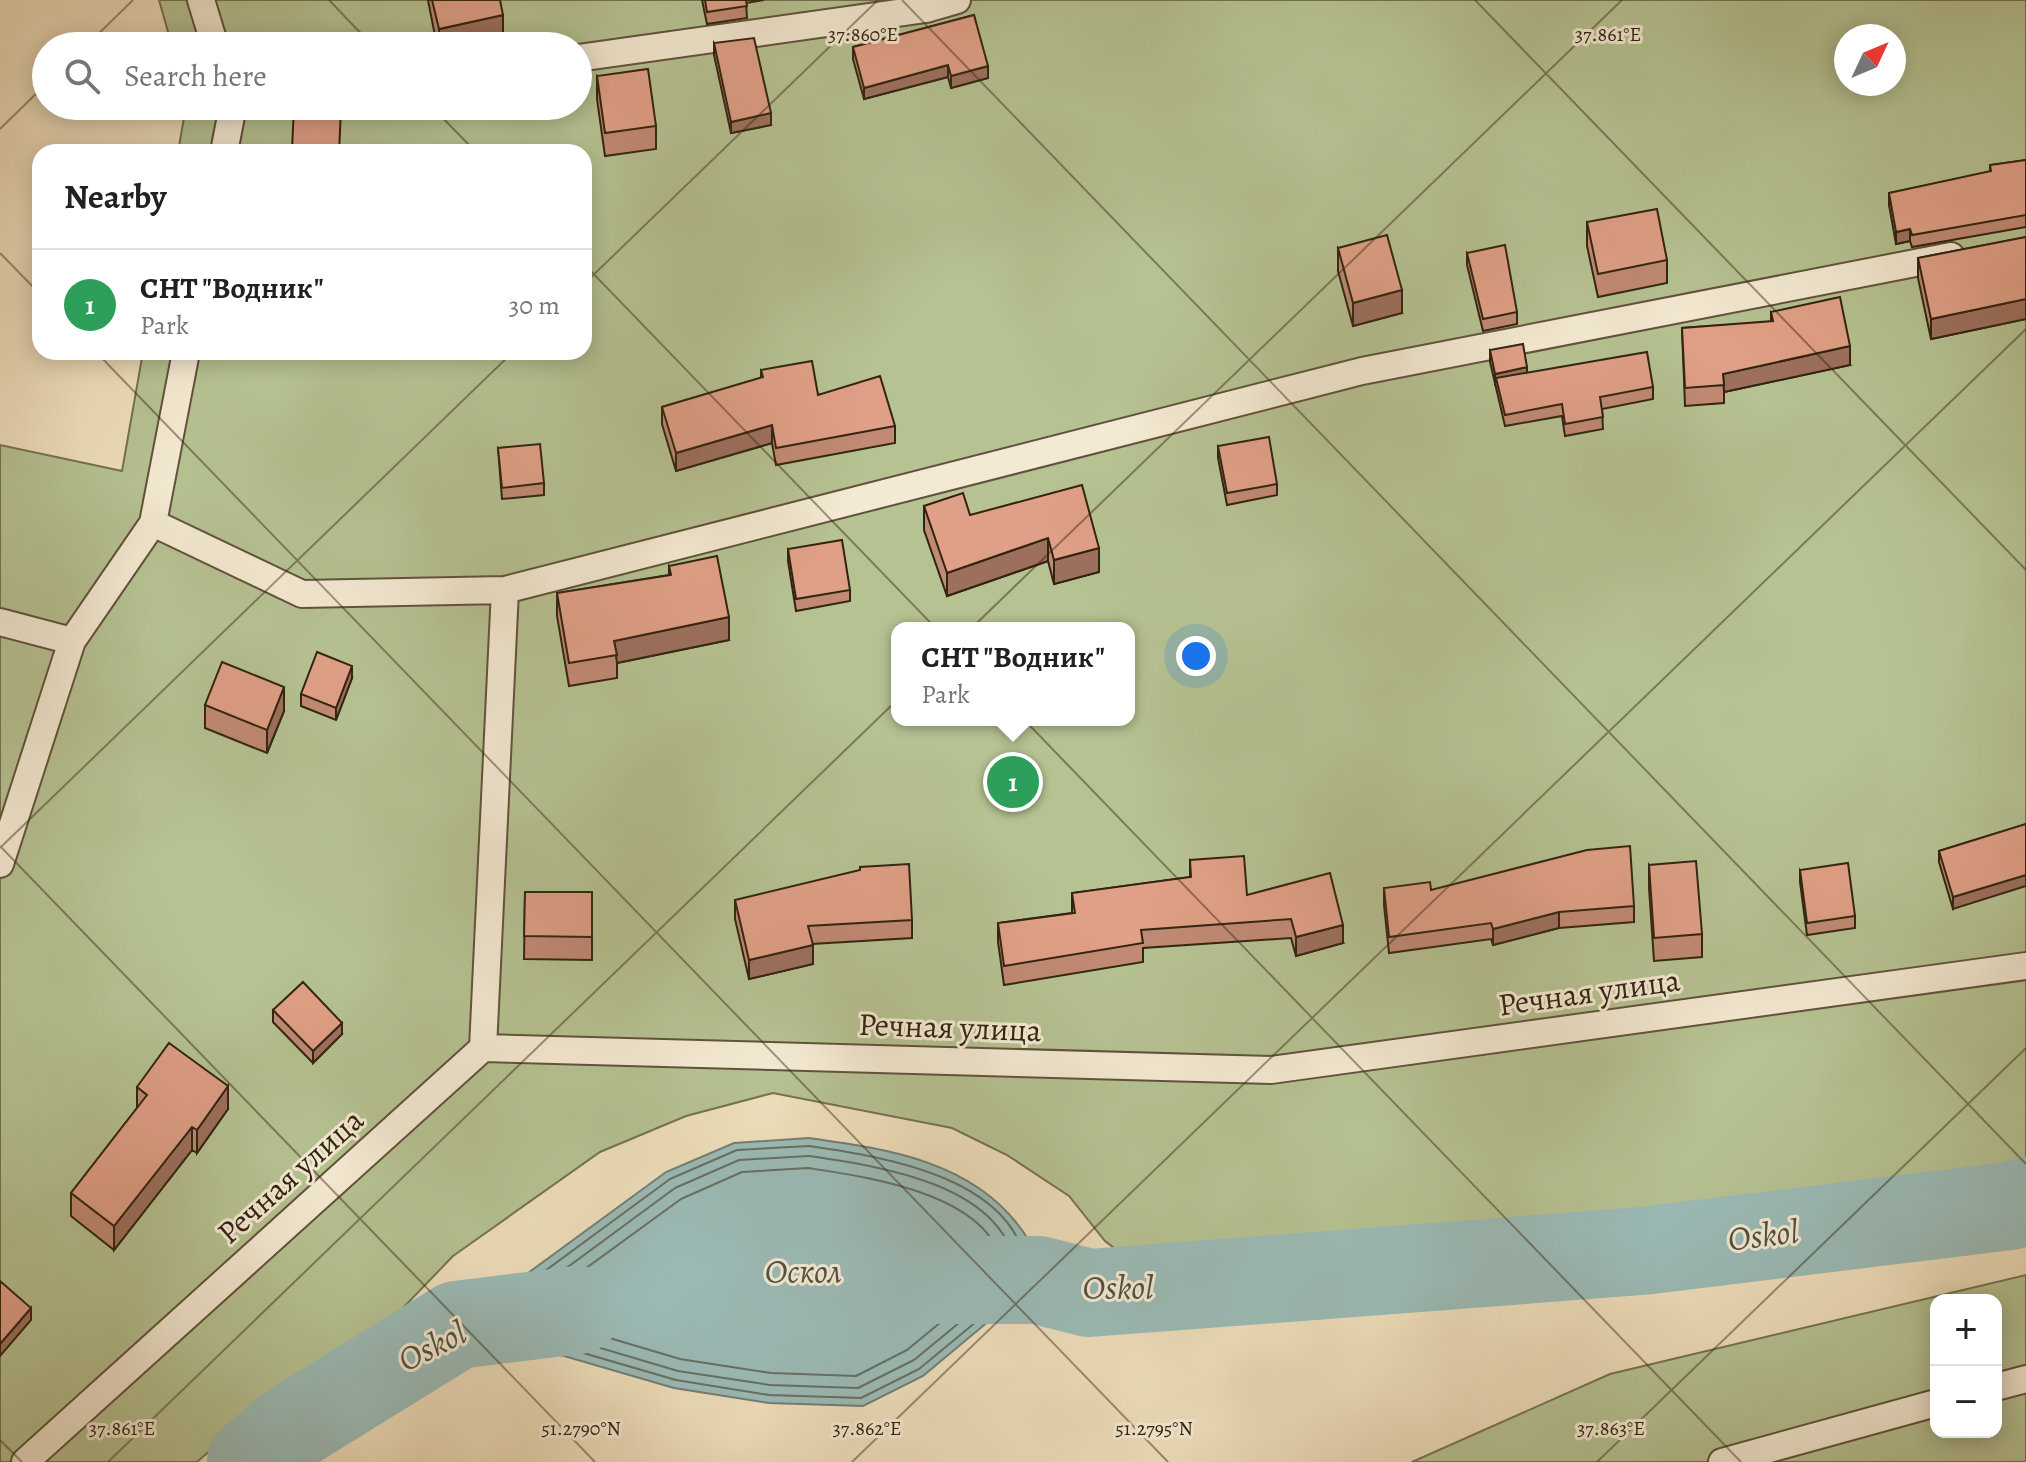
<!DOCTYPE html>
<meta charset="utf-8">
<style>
:root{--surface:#fff;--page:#f6f6f6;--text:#202124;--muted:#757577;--line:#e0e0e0;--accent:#8f2418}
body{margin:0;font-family:Alegreya,serif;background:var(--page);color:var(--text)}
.controls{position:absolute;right:24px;bottom:24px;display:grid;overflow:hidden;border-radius:16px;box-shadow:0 4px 20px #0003}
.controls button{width:72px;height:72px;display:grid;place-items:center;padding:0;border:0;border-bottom:2px solid var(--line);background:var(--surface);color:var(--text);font:40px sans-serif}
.compass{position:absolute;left:1834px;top:24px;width:72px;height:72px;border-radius:50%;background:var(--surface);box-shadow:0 4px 20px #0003;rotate:46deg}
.you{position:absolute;left:1196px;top:656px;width:28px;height:28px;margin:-20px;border:6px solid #fff;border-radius:50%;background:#1a73e8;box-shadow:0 0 0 12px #1a73e833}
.badge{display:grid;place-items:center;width:52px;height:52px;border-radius:50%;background:var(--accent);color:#fff;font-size:26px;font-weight:700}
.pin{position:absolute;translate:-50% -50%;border:4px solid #fff;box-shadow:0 2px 8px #0006}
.popup{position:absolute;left:891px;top:622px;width:244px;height:104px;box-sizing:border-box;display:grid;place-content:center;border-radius:16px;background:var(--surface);filter:drop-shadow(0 2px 6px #0005);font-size:26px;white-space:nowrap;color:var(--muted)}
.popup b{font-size:30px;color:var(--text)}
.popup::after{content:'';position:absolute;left:50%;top:100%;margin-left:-16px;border:16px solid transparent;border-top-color:var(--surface)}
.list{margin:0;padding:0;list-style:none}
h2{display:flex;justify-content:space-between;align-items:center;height:104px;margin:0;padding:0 32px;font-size:34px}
h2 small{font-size:26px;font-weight:400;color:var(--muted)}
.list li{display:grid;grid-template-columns:52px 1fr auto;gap:24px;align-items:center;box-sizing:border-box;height:112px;padding:0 32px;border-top:2px solid var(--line)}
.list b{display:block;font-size:30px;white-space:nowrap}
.list p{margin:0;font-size:26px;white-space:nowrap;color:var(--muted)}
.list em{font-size:26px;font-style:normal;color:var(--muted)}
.icon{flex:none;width:44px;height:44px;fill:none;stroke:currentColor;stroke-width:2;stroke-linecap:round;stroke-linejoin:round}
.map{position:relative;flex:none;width:2026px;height:1462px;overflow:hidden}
.search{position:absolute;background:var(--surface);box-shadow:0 4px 20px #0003;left:32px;top:32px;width:560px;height:88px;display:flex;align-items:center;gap:20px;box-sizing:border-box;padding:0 28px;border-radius:44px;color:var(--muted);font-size:30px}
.panel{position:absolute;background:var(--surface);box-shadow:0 4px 20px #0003;left:32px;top:144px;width:560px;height:216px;border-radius:24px}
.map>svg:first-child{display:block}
.green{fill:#b6c292;stroke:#747352;stroke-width:2;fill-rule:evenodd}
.water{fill:#9bbbb7;stroke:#717f75;stroke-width:2}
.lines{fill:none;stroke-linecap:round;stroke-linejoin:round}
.shore{stroke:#667064;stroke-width:2}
.river{stroke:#9bbbb7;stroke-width:88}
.lane-casing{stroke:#61523c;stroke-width:30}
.lane{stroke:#f4ead3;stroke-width:26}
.wall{fill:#c18a74;stroke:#322411;stroke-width:2}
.shaded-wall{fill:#9d705e;stroke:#322411;stroke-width:2}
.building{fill:#e0a087;stroke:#322411;stroke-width:2}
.ticks{fill:none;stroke:#322411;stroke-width:2;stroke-opacity:0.45}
.labels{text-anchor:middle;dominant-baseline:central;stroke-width:6;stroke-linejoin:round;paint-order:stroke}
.street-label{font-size:32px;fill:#322411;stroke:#f4ead3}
.water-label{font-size:34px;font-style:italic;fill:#525143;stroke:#f4ead3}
.ticks-label{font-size:20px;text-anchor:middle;fill:#322411;stroke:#f4ead3;stroke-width:6;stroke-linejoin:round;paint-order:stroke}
</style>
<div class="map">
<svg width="2026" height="1462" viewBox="0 0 2026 1462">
<rect width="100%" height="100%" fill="#eedebb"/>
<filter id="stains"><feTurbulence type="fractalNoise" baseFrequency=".0025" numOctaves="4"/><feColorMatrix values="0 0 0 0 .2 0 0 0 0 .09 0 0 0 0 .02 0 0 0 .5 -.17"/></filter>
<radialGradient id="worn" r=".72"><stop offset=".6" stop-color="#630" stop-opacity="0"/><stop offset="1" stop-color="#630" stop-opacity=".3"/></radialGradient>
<path class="green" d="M159 0H2026V1170L2005 1178 1634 1222 1122 1254 1105 1241 1069 1196 1007 1155 952 1128 773 1093 686 1116 600 1152 453 1256 352 1361 268 1400 197 1462H0V445L122 471 143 352H584V152H178L186 106H578V46H172ZM1846 36H1894V84H1846ZM897 628H1129V720H897Z
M2026 1275V1462H1412L1610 1374ZM1936 1300H1996V1432H1936Z"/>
<path class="water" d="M809 1138C887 1149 975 1161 1024 1233 1032 1245 1034 1266 1038 1280L923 1376 863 1406 769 1403 674 1388 457 1325 666 1172 734 1143Z"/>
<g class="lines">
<path class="shore" d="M809 1146C885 1157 1024 1178 1028 1279L919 1369 861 1398 769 1395 676 1380 480 1323 481 1318 670 1179 737 1150Z
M808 1156C879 1166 1009 1184 1017 1275L914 1360 858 1388 770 1385 678 1371 503 1319 504 1314 675 1188 739 1160Z
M808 1168C867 1177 996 1194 1003 1271L907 1350 856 1376 771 1373 680 1359 529 1314 530 1309 681 1199 742 1172Z"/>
<path class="river" d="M917 1280H1038L1089 1293 1642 1251 2010 1206 2026 1201
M251 1462 289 1429 457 1325 578 1310"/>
<defs>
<path id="lane" d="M201 0 215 46
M578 58 926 9 957 0
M224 152 233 106
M153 523 302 594 505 590 1362 371 1951 256
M0 622 72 641
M0 864 72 641 153 523 186 352
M483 1048 505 590
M1996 1387 2026 1379
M25 1462 483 1048 1271 1070 2026 966
M1722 1462 1936 1403"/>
</defs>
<use href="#lane" class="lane-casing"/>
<use href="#lane" class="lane"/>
</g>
<path class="wall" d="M428 0H500L503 38 465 46H437Z
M702 0H764L746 3 747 18 707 24Z
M974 15 988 78 951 88 948 77 864 99 853 59V47Z
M714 43 771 125 731 133 714 55Z
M597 76 656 126V149L605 156 597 99Z
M2026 160V227L1912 247 1910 241 1896 244 1889 205V193L1990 172V165Z
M1587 222 1667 260V283L1598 297 1587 246Z
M2026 237V319L1931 339 1918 278V258Z
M1338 248 1402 313 1353 326 1338 271Z
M1467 253 1517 312V324L1483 331 1467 265Z
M1771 312 1850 365 1724 392V403L1685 406 1682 328 1771 322Z
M1490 350 1527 373 1653 387V399L1602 409 1603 429 1565 436 1562 416 1505 426 1490 362Z
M761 370 895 426V443L776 465 772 443 676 471 662 424V407L761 378Z
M1218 446 1277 484V495L1227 505 1218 458Z
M498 448 544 483V495L502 499Z
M924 506 970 515 1099 548V572L1054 584 1048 561 947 596 924 530Z
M788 549 850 590V601L796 611 788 561Z
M669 566 729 640 617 663V678L569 686 557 616V593L669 575Z
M352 678 336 720 301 706V694Z
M205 705 284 711 267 753 205 728Z
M2026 824 1953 909 1939 862V851Z
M1190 860 1247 895 1343 943 1296 956 1291 938 1143 948V962L1004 985 998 942V923L1072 913V893L1190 877Z
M1649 865 1702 934V957L1654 961 1649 888Z
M1800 870 1855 916V928L1807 935 1800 882Z
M1384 888 1431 890 1634 906V922L1559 928 1493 945 1491 939 1389 953 1384 905Z
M525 892H592V960L524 959Z
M735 900 912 920V938L812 944 813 964 749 979 735 919Z
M273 1010 342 1034 313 1063 273 1022Z
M137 1087 228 1109 197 1153 192 1150 114 1250 71 1216V1193L137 1108Z"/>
<path class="shaded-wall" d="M503 15V38L465 46H439V29Z
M948 65V77L864 99V88Z
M988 66V78L951 88V76Z
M771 113V125L731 133V122Z
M1910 229V241L1896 244V232Z
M1402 290V313L1353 326V303Z
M2026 299V319L1931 339V319Z
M1850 346V365L1724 392 1723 374Z
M1527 367V379L1496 378 1495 386V374Z
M772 425V443L676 471V453Z
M1048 538V561L947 596V573Z
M1099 548V572L1054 584V560Z
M729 617V640L617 663 614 641Z
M352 666V678L336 720V708Z
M284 687V711L267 753V730Z
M2026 875V886L1953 909V897Z
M1559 912V928L1493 945V929Z
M1343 925V943L1296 956V937Z
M813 945V964L749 979V960Z
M342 1023V1034L313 1063V1051Z
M228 1086V1109L197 1153V1130Z
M192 1127V1150L114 1250V1226Z
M31 1308V1320L0 1356V1344Z"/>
<path class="building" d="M432 0H500L503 15 439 29Z
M705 0H746L747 6 707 12Z
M974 15 988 66 951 76 948 65 864 88 853 47Z
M754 38 771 113 731 122 714 43Z
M648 69 656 126 605 133 597 76Z
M294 106 341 109 339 152 292 150Z
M2026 160V215L1912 235 1910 229 1896 232 1889 193 1991 171 1990 165Z
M1657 209 1667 260 1598 274 1587 222Z
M1387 235 1402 290 1353 303 1338 248Z
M2026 237V299L1931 319 1918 258Z
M1505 245 1517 312 1483 319 1467 253Z
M1840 297 1850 346 1723 374 1724 385 1685 388 1682 328 1773 321 1771 312Z
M1523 344 1527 367 1495 374 1490 350Z
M1647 352 1653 387 1600 397 1603 417 1565 424 1562 404 1505 415 1496 378Z
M812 361 818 395 880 376 895 426 776 448 772 425 676 453 662 407 763 377 761 370Z
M1269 437 1277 484 1227 493 1218 446Z
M540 444 544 483 502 488 498 448Z
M1082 485 1099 548 1054 560 1048 538 947 573 924 506 963 493 970 515Z
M842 540 850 590 796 599 788 549Z
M717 556 729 617 614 641 617 655 569 663 557 593 671 575 669 566Z
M317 652 352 666 336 708 301 694Z
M222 662 284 687 267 730 205 705Z
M2026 824V875L1953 897 1939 851Z
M1630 846 1634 906 1559 912 1493 929 1491 923 1389 937 1384 888 1430 882 1431 890 1587 850Z
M1244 856 1247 895 1330 873 1343 925 1296 937 1291 919 1141 930 1143 943 1004 966 998 923 1075 913 1072 893 1191 877 1190 860Z
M1696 861 1702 934 1654 938 1649 865Z
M1848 863 1855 916 1807 923 1800 870Z
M909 864 912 920 808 926 813 945 749 960 735 900 860 870V867Z
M525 892H592V937L524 936Z
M303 982 342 1023 313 1051 273 1010Z
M169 1043 228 1086 197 1130 192 1127 114 1226 71 1193 147 1095 137 1087Z
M0 1281 31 1308 0 1344Z"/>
<path class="ticks" d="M329 0 373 46M902 0 2026 1164M1475 0 2026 570M86 46 133 0M431 106 476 152M0 129 46 84M0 253 40 294M584 264 1741 1462M584 284 878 0M96 352 1168 1462M0 846 595 1462M0 848 513 352M0 1440 22 1462M108 1462 1622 0M852 1462 2026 329M1597 1462 2026 1048"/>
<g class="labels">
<g class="street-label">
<text transform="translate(1589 992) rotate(-8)">Речная улица</text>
<text transform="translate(950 1027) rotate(2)">Речная улица</text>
<text transform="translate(290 1176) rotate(-42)">Речная улица</text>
</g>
<g class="water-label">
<text transform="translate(1763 1235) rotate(-7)">Oskol</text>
<text x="803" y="1271">Оскол</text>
<text x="1118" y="1287">Oskol</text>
<text transform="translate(432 1346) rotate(-27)">Oskol</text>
</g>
</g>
<g class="ticks-label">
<text x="863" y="41">37.860°E</text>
<text x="1608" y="41">37.861°E</text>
<text x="581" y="1435">51.2790°N</text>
<text x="1154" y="1435">51.2795°N</text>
<text x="122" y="1435">37.861°E</text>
<text x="867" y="1435">37.862°E</text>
<text x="1611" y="1435">37.863°E</text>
</g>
<rect width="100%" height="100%" filter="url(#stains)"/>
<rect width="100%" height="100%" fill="url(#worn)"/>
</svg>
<div class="controls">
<button>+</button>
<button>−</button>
</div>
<svg class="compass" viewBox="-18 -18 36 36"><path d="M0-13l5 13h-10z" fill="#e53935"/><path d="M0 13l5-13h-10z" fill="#757577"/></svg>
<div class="you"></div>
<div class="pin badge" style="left:1013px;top:782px;background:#2e9e5b">1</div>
<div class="popup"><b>СНТ &quot;Водник&quot;</b>Park</div>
<div class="search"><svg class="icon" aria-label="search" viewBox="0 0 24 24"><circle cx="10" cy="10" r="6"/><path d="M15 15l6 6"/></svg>Search here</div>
<section class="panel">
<h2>Nearby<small></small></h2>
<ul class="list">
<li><span class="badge" style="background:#2e9e5b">1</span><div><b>СНТ &quot;Водник&quot;</b><p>Park</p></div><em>30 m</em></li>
</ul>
</section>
</div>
